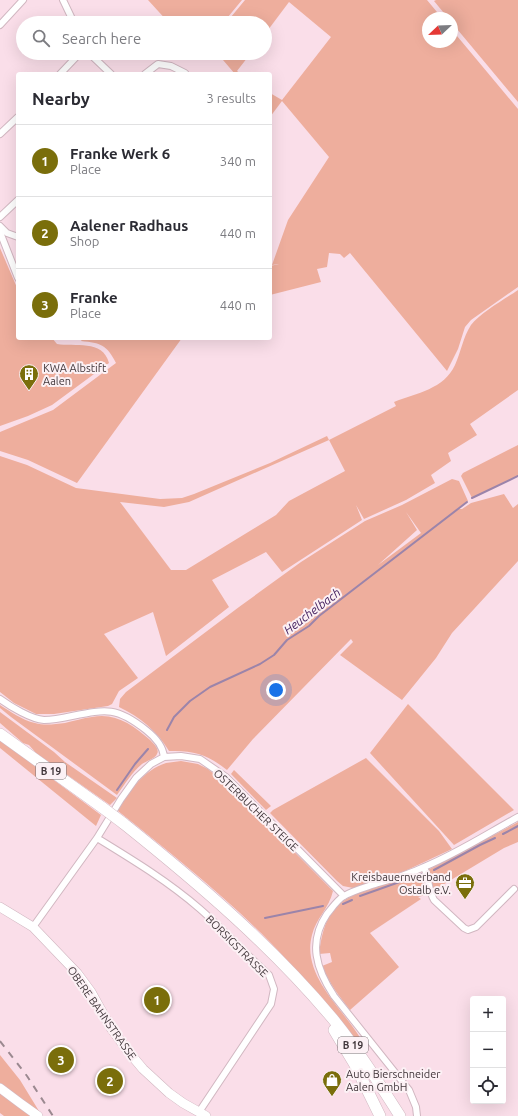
<!DOCTYPE html>
<meta charset="utf-8">
<style>
:root{--surface:#fff;--page:#f7f7f7;--text:#2b2b33;--muted:#7c7c81;--line:#e1e1e2;--accent:#7a6e0b}
body{margin:0;font-family:Ubuntu,sans-serif;background:var(--page);color:var(--text)}
.controls{position:absolute;right:12px;bottom:12px;display:grid;overflow:hidden;border-radius:4px;box-shadow:0 4px 16px #0002}
.controls button{width:36px;height:36px;display:grid;place-items:center;padding:0;border:0;border-bottom:1px solid var(--line);background:var(--surface);color:var(--text);font:20px sans-serif}
.compass{position:absolute;left:422px;top:12px;width:36px;height:36px;border-radius:50%;background:var(--surface);box-shadow:0 4px 16px #0002;rotate:247deg}
.you{position:absolute;left:276px;top:690px;width:14px;height:14px;margin:-10px;border:3px solid #fff;border-radius:50%;background:#1a73e8;box-shadow:0 0 0 6px #1a73e833}
.badge{display:grid;place-items:center;width:26px;height:26px;border-radius:50%;background:var(--accent);color:#fff;font-size:13px;font-weight:700}
.pin{position:absolute;translate:-50% -50%;border:2px solid #fff;box-shadow:0 1px 4px #0006}
.list{margin:0;padding:0;list-style:none}
h2{display:flex;justify-content:space-between;align-items:center;height:52px;margin:0;padding:0 16px;font-size:17px}
h2 small{font-size:13px;font-weight:400;color:var(--muted)}
.list li{display:grid;grid-template-columns:26px 1fr auto;gap:12px;align-items:center;box-sizing:border-box;height:72px;padding:0 16px;border-top:1px solid var(--line)}
.list b{display:block;font-size:15px;white-space:nowrap}
.list p{margin:0;font-size:13px;white-space:nowrap;color:var(--muted)}
.list em{font-size:13px;font-style:normal;color:var(--muted)}
.icon{flex:none;width:22px;height:22px;fill:none;stroke:currentColor;stroke-width:2;stroke-linecap:round;stroke-linejoin:round}
.map{position:relative;flex:none;width:518px;height:1116px;overflow:hidden}
.search{position:absolute;background:var(--surface);box-shadow:0 4px 16px #0002;left:16px;top:16px;width:256px;height:44px;display:flex;align-items:center;gap:10px;box-sizing:border-box;padding:0 14px;border-radius:22px;color:var(--muted);font-size:15px}
.panel{position:absolute;background:var(--surface);box-shadow:0 4px 16px #0002;left:16px;top:72px;width:256px;height:268px;border-radius:4px}
.map>svg:first-child{display:block}
.green{fill:#eeae9d;fill-rule:evenodd}
.lines{fill:none;stroke-linecap:round;stroke-linejoin:round}
.stream{stroke:#9b84aa;stroke-width:2}
.street-casing{stroke:#d1b7c1;stroke-width:8}
.secondary-casing{stroke:#d1b7c1;stroke-width:10}
.highway-casing{stroke:#d1b7c1;stroke-width:12}
.street{stroke:#fff;stroke-width:6}
.secondary{stroke:#fff;stroke-width:9}
.highway{stroke:#fff;stroke-width:11}
.rail{stroke:#9b8990;stroke-width:2;stroke-dasharray:7 7;stroke-linecap:butt}
.highway-bridge-casing{stroke:#d1b7c1;stroke-width:12;stroke-linecap:butt}
.highway-bridge{stroke:#fff;stroke-width:11}
.labels{text-anchor:middle;dominant-baseline:central;stroke-width:4;stroke-linejoin:round;paint-order:stroke}
.shield{fill:#fcf1f5;stroke:#796f73;stroke-width:1}
.shield-label{font-size:10px;font-weight:bold;fill:#41373b}
.poi-label{font-size:11px;fill:#41373b;stroke:#fcf1f5;text-anchor:start}
.street-label{font-size:11px;fill:#41373b;stroke:#fcf1f5}
.water-label{font-size:12px;font-style:italic;fill:#44205f;stroke:#fcf1f5}
</style>
<div class="map">
<svg width="518" height="1116" viewBox="0 0 518 1116">
<rect width="100%" height="100%" fill="#fadee9"/>
<path class="green" d="M148 0H242L223 23H169Z
M245 0H427L442 18H428V42H452V30L518 109V287L471 320 465 327 458 349 447 371 350 253 344 258 340 254 329 253 327 267 317 269 321 282 270 295V266L279 264 272 265 288 220 329 157 282 101 270 117V93L282 100 331 37 289 2 265 34V23H226Z
M436 0H518V102L452 23V18H448L434 1Z
M217 53H251L237 71 241 74H235Z
M0 248 18 290V338H52L57 344C74 347 103 339 109 363L52 405 28 416 0 426Z
M518 290V390L470 424 477 435 448 453 451 461 431 475 435 483 406 500 364 519 356 505 362 520 282 572 266 552 212 580 229 607 166 656 153 612 104 634 138 678 119 691 112 704 108 706 54 714H36L14 703 0 692V456L27 465 76 488 160 499 182 498 194 494 270 463 327 436 329 440 396 406 394 402C417 393 444 389 455 365 461 352 463 337 471 325 480 313 505 299 518 290ZM329 440 345 471 289 501 276 515 186 570H171L120 502 164 507 189 502Z
M83 338H182L77 483 28 460 0 451V432L53 410 116 363C107 345 101 343 81 341Z
M518 445V476L472 498 461 476 463 473Z
M452 479 459 481 468 501 457 509H462L471 503 504 494 513 508 518 504V561L452 633 436 658 402 700 340 655 353 642 351 639 253 739 227 770C208 755 194 750 169 751 157 731 140 717 119 707L120 699 126 692 239 607 301 562 365 521 402 505ZM406 512 421 533 378 565 417 530Z
M408 704 514 810 454 845 370 753Z
M0 705C11 712 22 720 35 723 45 726 55 724 65 723 74 721 83 718 92 717 115 712 133 725 149 739 153 743 160 749 157 754 155 759 146 761 142 764 132 772 125 784 117 795L11 717 0 708Z
M0 712 54 752 65 762 117 798 110 805 36 753 29 745 23 743 0 723Z
M0 740 101 815 96 826 0 748Z
M366 758 439 831 452 849 405 871 353 888 343 886 337 881 270 813 273 810Z
M181 761 198 764 208 769 232 789 333 891C329 909 316 918 312 935 301 976 344 1009 362 1041L359 1044C327 1006 296 968 261 933 216 889 167 850 118 811 128 791 144 770 166 763 171 762 176 762 181 761Z
M234 770 271 806 266 810 231 774Z
M518 822V842L504 848 426 895 418 897 421 899 370 933 399 967 350 1010C339 996 329 983 322 966L332 962 330 953 319 954C321 938 324 922 334 909 351 889 397 883 421 873 454 858 486 839 518 822Z
M0 1055 20 1080 42 1116H4L0 1113Z"/>
<g class="lines">
<path class="stream" d="M472 498 518 476
M167 730 174 717 190 701 210 687 260 664 274 655 287 640 309 626 319 616 467 502
M117 790 135 764 148 749
M503 834 518 826
M434 870 480 845 495 838
M360 896 422 874
M343 904 352 900
M265 918 323 906"/>
<defs>
<path id="street" d="M63 0 74 23
M0 25 23 0
M89 53 111 74
M60 74 80 53
M145 74 158 64 171 66 185 73
M0 134 18 117
M0 217 18 200
M0 226 7 233 18 237
M0 232 18 278
M0 699C11 707 31 719 44 720 54 720 63 718 72 716 107 709 117 707 146 730 155 737 163 746 164 757
M97 838C133 860 169 882 200 909 224 930 246 954 269 975L274 989 271 1004 199 1112
M424 867C429 878 428 890 434 900L464 928 468 930 476 927 514 889
M33 927 97 838 121 799 136 778 151 764 164 757 181 756 200 759 226 777 344 896
M417 1116 416 1107 409 1090 334 996C316 969 308 942 327 914 332 908 337 900 344 896 354 890 367 887 378 883 393 879 409 874 424 867 456 854 487 834 518 817"/>
<path id="secondary" d="M0 907 33 927 77 973 91 992 111 1028 127 1050 143 1069 169 1093 183 1103 206 1116
M0 1088 20 1103 38 1116"/>
<path id="highway" d="M0 734 103 808
M123 823C198 883 271 945 333 1019 358 1050 379 1083 400 1116
M334 1030 355 1065 380 1116"/>
</defs>
<use href="#street" class="street-casing"/>
<use href="#secondary" class="secondary-casing"/>
<use href="#highway" class="highway-casing"/>
<use href="#street" class="street"/>
<use href="#secondary" class="secondary"/>
<use href="#highway" class="highway"/>
<path class="rail" d="M0 1041 27 1076 53 1116"/>
<defs>
<path id="highway-bridge" d="M103 808 123 823"/>
</defs>
<use href="#highway-bridge" class="highway-bridge-casing"/>
<use href="#highway-bridge" class="highway-bridge"/>
</g>
<defs>
<symbol id="building-pin" viewBox="-11 -11 22 30"><path d="M0 17L-7.5 6A9.5 9.5 0 1 1 7.5 6Z" fill="#7a6e0b" stroke="#fcf1f5"/><path d="M-4-6H4V6H1V3H-1V6H-4ZM-2.5-4.3h1.7v1.8h-1.7ZM.8-4.3h1.7v1.8H.8ZM-2.5-1h1.7V.8h-1.7ZM.8-1h1.7V.8H.8Z" fill="#fff"/></symbol>
<symbol id="office-pin" viewBox="-11 -11 22 30"><path d="M0 17L-7.5 6A9.5 9.5 0 1 1 7.5 6Z" fill="#7a6e0b" stroke="#fcf1f5"/><path d="M-6-3h4V-5.5h4V-3h4V5H-6ZM-1-4.5V-3h2v-1.5ZM-6 0V1H6V0Z" fill="#fff"/></symbol>
<symbol id="shop-pin" viewBox="-11 -11 22 30"><path d="M0 17L-7.5 6A9.5 9.5 0 1 1 7.5 6Z" fill="#7a6e0b" stroke="#fcf1f5"/><path d="M-5-2.5h2.3a2.7 3.5 0 0 1 5.4 0H5L5.5 6h-11ZM-1.5-2.5h3a1.5 2.3 0 0 0-3 0Z" fill="#fff"/></symbol>
</defs>
<g fill-rule="evenodd">
<use href="#building-pin" x="18" y="363" width="22" height="30"/>
<use href="#office-pin" x="454" y="872" width="22" height="30"/>
<use href="#shop-pin" x="321" y="1069" width="22" height="30"/>
</g>
<g class="labels">
<g class="shield">
<rect x="36" y="763" width="30" height="16" rx="3"/>
<rect x="338" y="1037" width="30" height="16" rx="3"/>
</g>
<g class="shield-label">
<text x="51" y="771">B 19</text>
<text x="353" y="1045">B 19</text>
</g>
<g class="poi-label">
<text x="43" y="368">KWA Albstift<tspan x="43" dy="13">Aalen</tspan></text>
<text x="451" y="877" text-anchor="end">Kreisbauernverband<tspan x="451" dy="13">Ostalb e.V.</tspan></text>
<text x="346" y="1074">Auto Bierschneider<tspan x="346" dy="13">Aalen GmbH</tspan></text>
</g>
<g class="street-label">
<text transform="translate(256 810) rotate(44)">OSTERBUCHER STEIGE</text>
<text transform="translate(237 946) rotate(45)">BORSIGSTRASSE</text>
<text transform="translate(102 1013) rotate(55)">OBERE BAHNSTRASSE</text>
</g>
<g class="water-label">
<text transform="translate(312 611) rotate(-37)">Heuchelbach</text>
</g>
</g>
</svg>
<div class="controls">
<button>+</button>
<button>−</button>
<button><svg class="icon" aria-label="locate" viewBox="0 0 24 24"><circle cx="12" cy="12" r="6"/><path d="M12 2v4M12 18v4M2 12h4M18 12h4"/></svg></button>
</div>
<svg class="compass" viewBox="-18 -18 36 36"><path d="M0-13l5 13h-10z" fill="#e53935"/><path d="M0 13l5-13h-10z" fill="#7c7c81"/></svg>
<div class="you"></div>
<div class="pin badge" style="left:157px;top:1000px">1</div>
<div class="pin badge" style="left:110px;top:1081px">2</div>
<div class="pin badge" style="left:61px;top:1060px">3</div>
<div class="search"><svg class="icon" aria-label="search" viewBox="0 0 24 24"><circle cx="10" cy="10" r="6"/><path d="M15 15l6 6"/></svg>Search here</div>
<section class="panel">
<h2>Nearby<small>3 results</small></h2>
<ul class="list">
<li><span class="badge">1</span><div><b>Franke Werk 6</b><p>Place</p></div><em>340 m</em></li>
<li><span class="badge">2</span><div><b>Aalener Radhaus</b><p>Shop</p></div><em>440 m</em></li>
<li><span class="badge">3</span><div><b>Franke</b><p>Place</p></div><em>440 m</em></li>
</ul>
</section>
</div>
